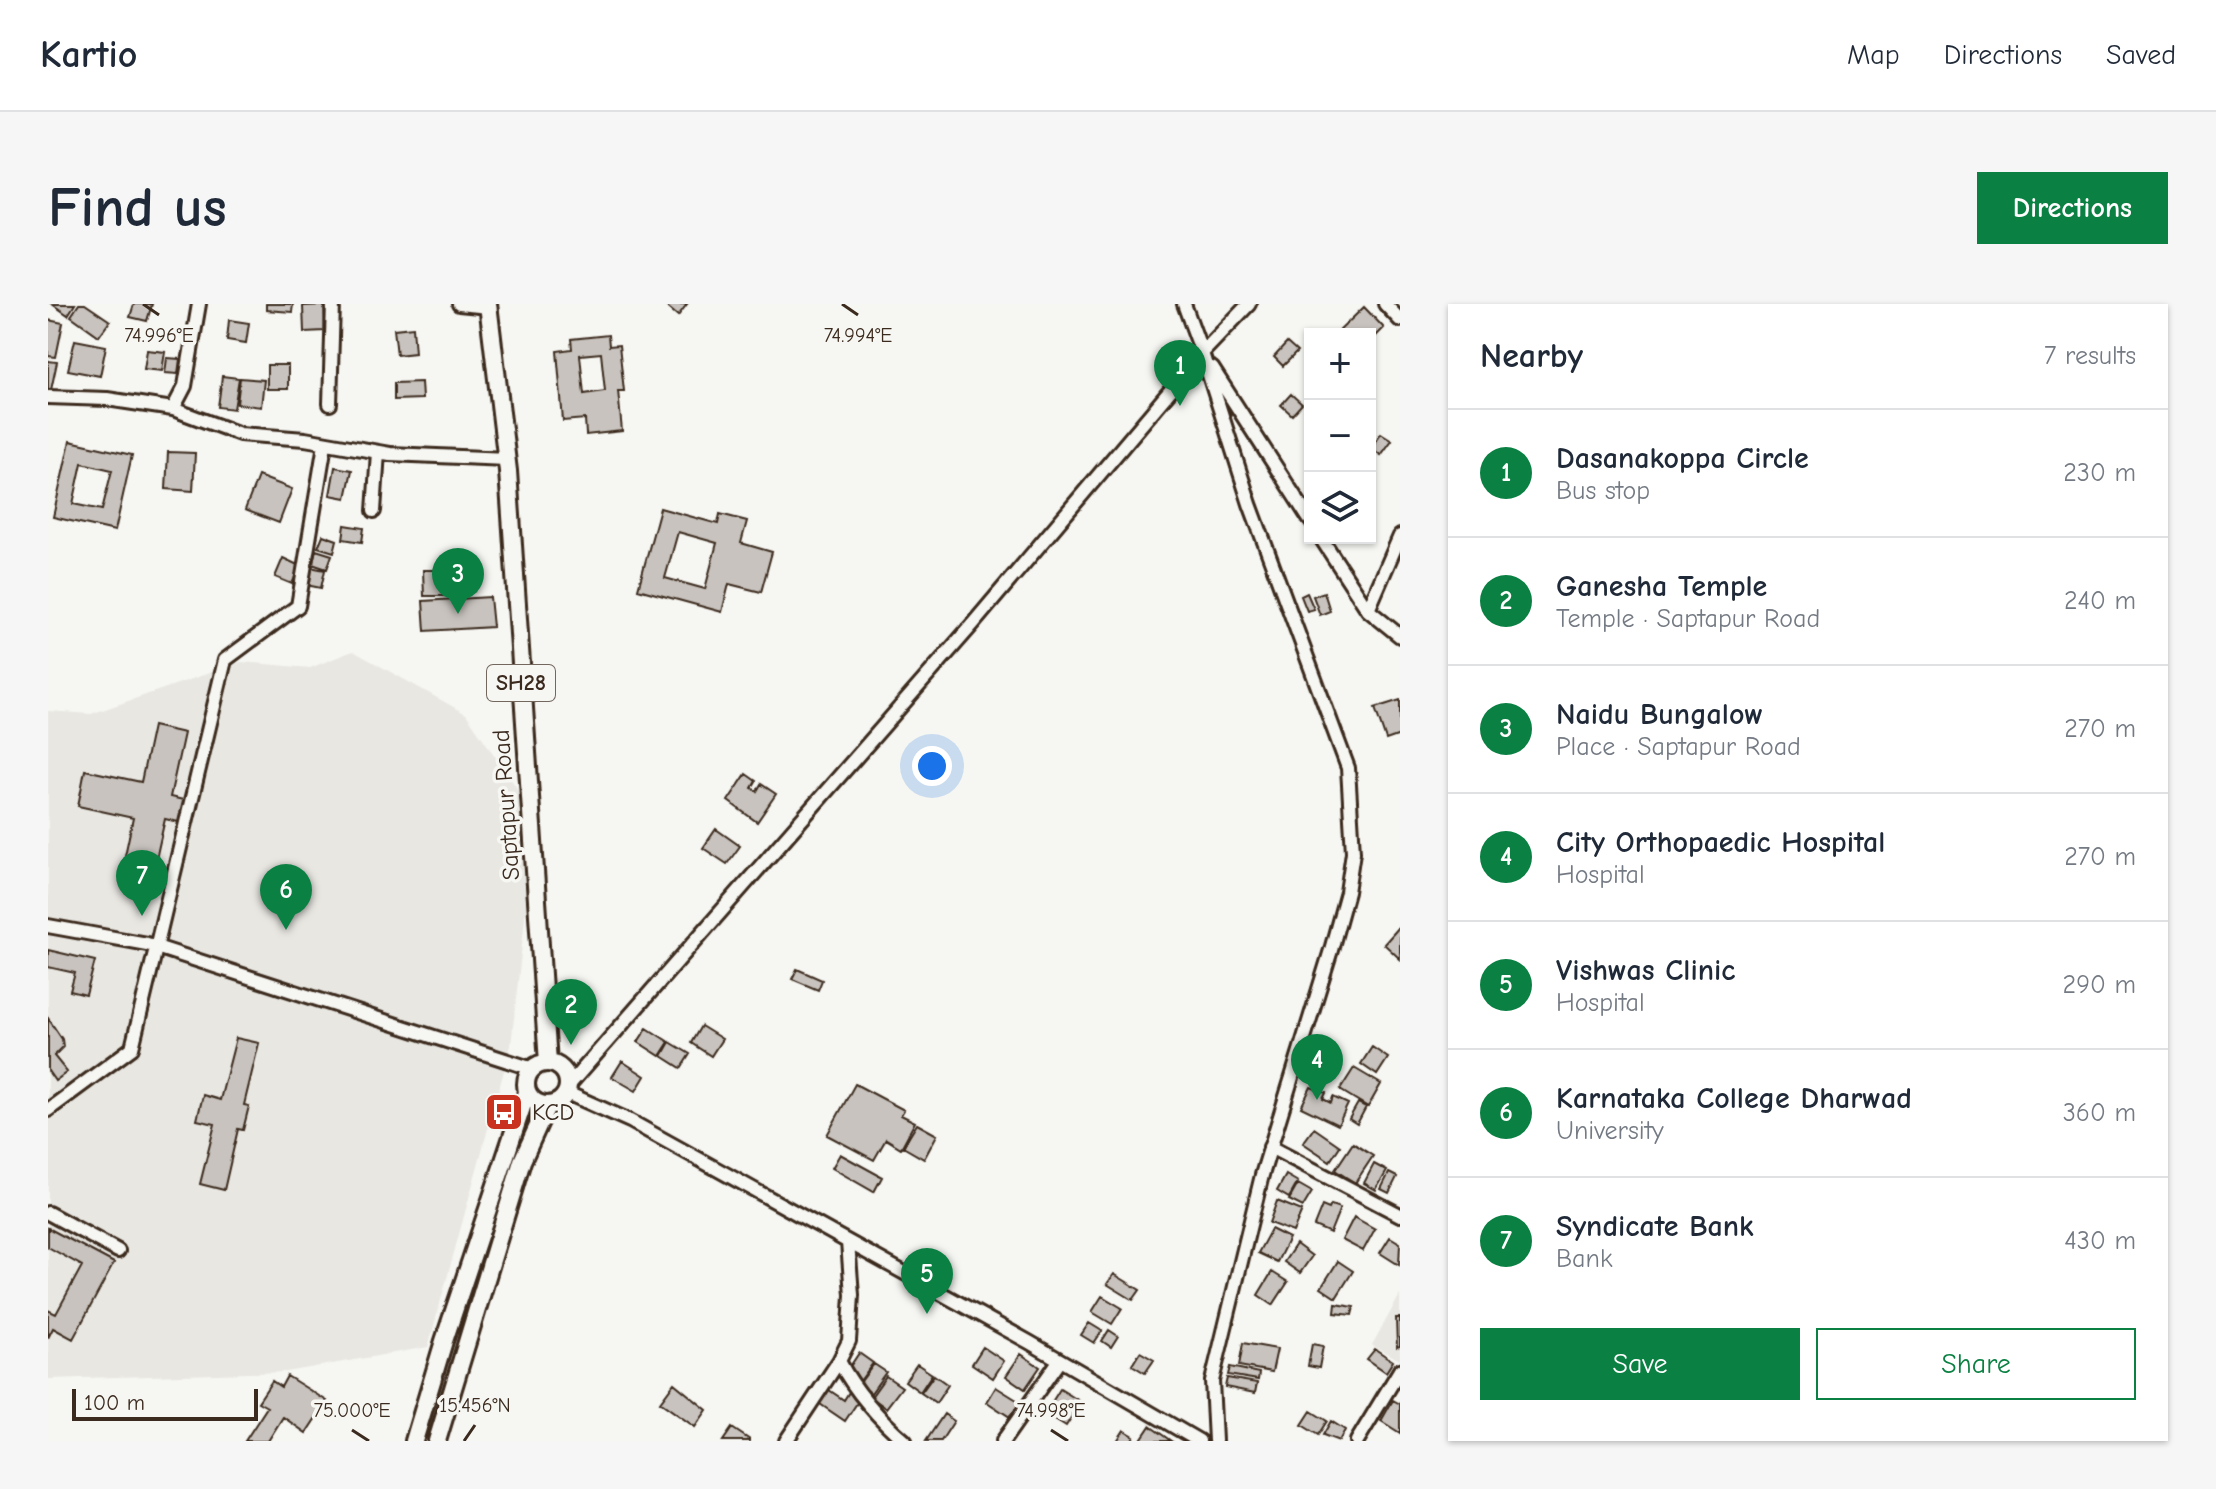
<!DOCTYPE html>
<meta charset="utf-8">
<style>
:root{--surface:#fff;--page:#f6f6f7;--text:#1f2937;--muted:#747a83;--line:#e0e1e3;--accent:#0b8043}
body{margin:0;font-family:"Comic Neue",sans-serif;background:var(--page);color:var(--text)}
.controls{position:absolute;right:24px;top:24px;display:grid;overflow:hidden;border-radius:0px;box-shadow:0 2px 6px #0004}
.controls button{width:72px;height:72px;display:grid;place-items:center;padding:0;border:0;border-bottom:2px solid var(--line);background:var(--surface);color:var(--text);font:40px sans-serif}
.scale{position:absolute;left:24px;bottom:20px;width:186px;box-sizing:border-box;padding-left:8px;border:4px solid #3b2a1e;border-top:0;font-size:22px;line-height:28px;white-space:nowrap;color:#3b2a1e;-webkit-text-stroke:6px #f6f6f2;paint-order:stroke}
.you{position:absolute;left:884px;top:462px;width:28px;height:28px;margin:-20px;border:6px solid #fff;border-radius:50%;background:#1a73e8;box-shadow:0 0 0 12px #1a73e833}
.badge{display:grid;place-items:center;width:52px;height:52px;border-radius:50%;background:var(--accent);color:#fff;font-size:26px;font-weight:700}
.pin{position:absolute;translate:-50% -66px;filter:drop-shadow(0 2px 4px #0008)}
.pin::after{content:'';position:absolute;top:42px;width:28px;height:24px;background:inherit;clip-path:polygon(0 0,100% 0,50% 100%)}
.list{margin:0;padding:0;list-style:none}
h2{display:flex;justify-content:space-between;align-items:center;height:104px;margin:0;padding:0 32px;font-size:34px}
h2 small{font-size:26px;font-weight:400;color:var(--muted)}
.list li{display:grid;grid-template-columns:52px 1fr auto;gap:24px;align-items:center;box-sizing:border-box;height:128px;padding:0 32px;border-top:2px solid var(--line)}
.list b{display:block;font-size:30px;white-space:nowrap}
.list p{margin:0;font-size:26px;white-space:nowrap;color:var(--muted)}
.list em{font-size:26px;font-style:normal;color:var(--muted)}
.actions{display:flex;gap:16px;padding:24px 32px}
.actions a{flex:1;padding:18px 0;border:2px solid var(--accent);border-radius:0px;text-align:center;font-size:28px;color:var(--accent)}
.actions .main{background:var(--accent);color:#fff}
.icon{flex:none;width:44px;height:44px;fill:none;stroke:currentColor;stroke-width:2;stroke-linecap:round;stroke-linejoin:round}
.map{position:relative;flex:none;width:1352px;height:1137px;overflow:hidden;border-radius:0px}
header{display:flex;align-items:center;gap:48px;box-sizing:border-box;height:112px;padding:0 40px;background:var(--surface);border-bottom:2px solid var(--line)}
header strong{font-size:38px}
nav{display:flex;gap:44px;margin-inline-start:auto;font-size:28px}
.intro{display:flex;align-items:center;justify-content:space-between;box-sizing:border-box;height:192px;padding:0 48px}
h1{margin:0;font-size:56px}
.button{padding:20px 36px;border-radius:0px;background:var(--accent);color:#fff;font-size:28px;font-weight:700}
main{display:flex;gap:48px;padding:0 48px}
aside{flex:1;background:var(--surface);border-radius:0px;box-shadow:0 2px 6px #0004}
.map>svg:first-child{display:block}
.built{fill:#e8e7e2}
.building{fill:#c8c3be;stroke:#3b2a1e;stroke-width:2;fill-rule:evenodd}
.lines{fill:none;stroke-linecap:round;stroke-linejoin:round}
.minor-casing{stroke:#3b2a1e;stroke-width:18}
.major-casing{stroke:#3b2a1e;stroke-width:22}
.minor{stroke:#f6f6f2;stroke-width:12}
.major{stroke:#f6f6f2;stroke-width:16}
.ticks{fill:none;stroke:#3b2a1e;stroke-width:3}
.labels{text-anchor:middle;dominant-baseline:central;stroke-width:7;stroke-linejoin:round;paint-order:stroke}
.shield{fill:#f6f6f2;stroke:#73675e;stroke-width:2}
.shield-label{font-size:22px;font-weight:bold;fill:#3b2a1e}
.street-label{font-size:24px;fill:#3b2a1e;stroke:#f6f6f2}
.poi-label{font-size:24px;fill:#3b2a1e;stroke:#f6f6f2;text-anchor:start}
.ticks-label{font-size:20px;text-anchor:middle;fill:#3b2a1e;stroke:#f6f6f2;stroke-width:7;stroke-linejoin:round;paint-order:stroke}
</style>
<header>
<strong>Kartio</strong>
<nav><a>Map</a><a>Directions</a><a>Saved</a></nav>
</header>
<div class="intro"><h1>Find us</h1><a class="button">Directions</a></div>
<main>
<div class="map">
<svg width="1352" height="1137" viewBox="0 0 1352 1137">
<rect width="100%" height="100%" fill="#f6f6f2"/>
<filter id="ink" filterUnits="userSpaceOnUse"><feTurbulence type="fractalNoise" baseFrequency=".0125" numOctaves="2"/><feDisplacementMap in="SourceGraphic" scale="16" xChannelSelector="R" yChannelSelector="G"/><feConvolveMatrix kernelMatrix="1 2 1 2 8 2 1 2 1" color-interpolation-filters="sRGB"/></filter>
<g filter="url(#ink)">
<path class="built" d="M305 347 418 410 488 512 463 741 380 1043 238 1068 0 1075V407L43 410 193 358 262 364Z
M1352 991V1056L1324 1041Z"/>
<path class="building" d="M4 0H27L20 11Z
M31 0H37L62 17 51 32 23 12Z
M86 0H104L99 17 82 13Z
M218 0H245L244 8 218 6Z
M619 0H639L630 12 618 2Z
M276 1 277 27 256 28 255 2Z
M1316 3 1336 24 1322 38V30H1288Z
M0 16 15 19 8 53 0 52Z
M181 16 201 19 198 39 179 36Z
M365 23 367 49 349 51 346 25Z
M560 31 561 42 571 41 576 87H570L574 127 538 131 537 115 515 117 509 47 524 45 523 35ZM553 49 557 87 536 90 532 51Z
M27 36 58 42 52 72 20 66Z
M1239 39 1249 48 1235 62 1226 53Z
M99 46 117 48 114 67 96 65Z
M119 54 132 55 130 70 117 69Z
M0 57 9 58 3 86 0 85Z
M219 61H240V85H219Z
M174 72 191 74 186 105 170 103Z
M192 74 216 76 213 103 189 100Z
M373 78 374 95 346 96V79Z
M1243 90 1254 100 1244 111 1233 101Z
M1333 129 1344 136 1333 151 1323 144Z
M22 137 84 151 67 227 5 213ZM34 159 64 166 54 206 25 200Z
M120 148 147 149 145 187 118 185Z
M287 163 304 166 298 194 282 191Z
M210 172 244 185 231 219 197 206Z
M612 204 670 220 672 210 699 217 693 239 724 248 713 288 681 280 674 308 590 285ZM630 228 669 239 657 285 617 274Z
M297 221 316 224 314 238 295 235Z
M275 231 289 236 286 248 270 243Z
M268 246 284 251 279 265 264 260Z
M235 254 252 262 244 280 227 273Z
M262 263 277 266 273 284 258 281Z
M424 263 426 287 406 289 405 265Z
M375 266H400V292H376Z
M1276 288 1282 307 1272 311 1265 292Z
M1259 289 1266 305 1259 307 1253 292Z
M442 293 445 323 377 327 375 297Z
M1352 396V431L1338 436 1327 404Z
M105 422 136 429 122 493 140 497 135 519 117 515 103 577 73 570 85 514 30 502 37 466 93 478Z
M698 470 708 477 704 484 709 487 713 480 728 490 709 518 680 497Z
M668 525 692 542 679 560 655 544Z
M1352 622V655L1336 640Z
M0 646 47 657 38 691 22 687 27 669 0 663Z
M749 665 774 676 770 686 744 675Z
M0 714 14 735 15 743 6 752 19 768 7 777 0 767Z
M653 722 674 735 663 752 643 739Z
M599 724 621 738 612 752 590 738Z
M188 734 211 739 196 801 201 802 195 826 190 825 176 886 152 880 167 820 149 816 155 791 172 796Z
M622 738 642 750 633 764 614 752Z
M1324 743 1340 754 1329 771 1313 760Z
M574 757 597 772 588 787 564 773Z
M1306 764 1333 780 1320 803 1292 786Z
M807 780 856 806 853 811 867 818 853 844 838 835 826 856 779 831Z
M1263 783 1278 789 1275 795 1283 799 1285 793 1300 800 1290 821 1253 803Z
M1310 799 1318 803 1309 820 1301 815Z
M869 820 889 831 876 855 855 843Z
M1266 824 1292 842 1282 857 1255 839Z
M1305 839 1325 852 1307 879 1287 866Z
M792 850 834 873 826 888 784 864Z
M1326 860 1339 867 1328 886 1316 879Z
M1341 869 1349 873 1341 889 1333 885Z
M1238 871 1250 878 1241 894 1229 887Z
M1250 880 1264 888 1255 903 1241 896Z
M1229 897 1254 907 1245 928 1221 919Z
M1283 901 1292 904 1282 929 1266 922 1274 902 1281 905Z
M1306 913 1327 925 1315 947 1294 936Z
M0 924 66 959 25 1035 5 1024 0 1034V1006L8 1010 34 962 0 943Z
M1223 925 1241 934 1229 958 1210 949Z
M1342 933 1352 939 1351 961 1332 949Z
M1248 940 1264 952 1252 969 1236 958Z
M1290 957 1305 967 1288 994 1273 984Z
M1224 968 1240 978 1225 1001 1210 991Z
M1066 970 1092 986 1085 996 1059 980Z
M1054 992 1074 1004 1064 1020 1044 1008Z
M1288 1000 1306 1003 1304 1011 1287 1009Z
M1348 1014H1352V1042L1349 1043Z
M1041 1019 1054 1027 1046 1039 1033 1031Z
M1061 1026 1070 1032 1063 1043 1054 1037Z
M1195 1039 1229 1045 1224 1068 1191 1062Z
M1264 1040 1275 1042 1271 1064 1260 1062Z
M935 1043 956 1057 945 1074 924 1060Z
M1327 1045 1345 1057 1338 1068 1319 1055Z
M1092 1048 1106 1056 1097 1069 1084 1061Z
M811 1049 825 1059 812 1077 799 1067Z
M973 1050 992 1063 977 1085 958 1072Z
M826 1060 838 1068 823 1089 811 1080Z
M869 1060 884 1070 872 1088 857 1077Z
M1182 1063 1211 1069 1210 1076 1180 1071Z
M886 1071 900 1081 888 1099 873 1089Z
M239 1072 279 1097 258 1129 235 1113 220 1137H197L219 1103 210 1098 224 1077 233 1083Z
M838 1072 854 1083 838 1104 823 1093Z
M1179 1074 1209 1079 1207 1089 1177 1083Z
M626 1079 659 1106 647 1123 612 1098Z
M948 1083 972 1098 962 1113 939 1098Z
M778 1084 796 1096 801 1088 811 1096 797 1117 769 1098Z
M1012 1085 1033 1098 1018 1122 997 1109Z
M1345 1096 1352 1100V1129L1333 1117Z
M1263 1107 1279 1117 1270 1131 1254 1121Z
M896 1110 906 1117 893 1137H878Z
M1283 1117 1297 1126 1291 1137 1275 1131Z
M1102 1122 1123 1137H1092Z
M684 1124 702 1136V1137H675Z
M1076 1126 1086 1132 1083 1137H1069Z"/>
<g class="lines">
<defs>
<path id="minor" d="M411 0 441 3
M1136 0 1154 49 1202 200 1300 464 1305 548 1299 588 1283 646 1214 871 1164 1077 1167 1137
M1337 0 1352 16
M1164 64 1262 216
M0 93 59 95 125 105 192 130 257 135 342 150 459 155
M282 100 285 0
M125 105 137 82 151 0
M326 207 330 148
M1273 234 1320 306 1352 332
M1320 306 1352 232
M0 622 99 640 485 765
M521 781 924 321 1154 49 1201 0
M519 789 582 817 981 1038 1151 1137
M0 806 84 744 177 356 250 302 277 140
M1222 843 1352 911
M0 909 70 947
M791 1057C806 1086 832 1116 857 1137
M738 1137 791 1057 801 1037 804 991 800 938
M955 1137 1011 1057
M1309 1137 1352 1066"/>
<path id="major" d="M440 0 460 167 500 759
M478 780a21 21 0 1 1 42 0a21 21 0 1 1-42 0Z
M366 1137 396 1037 479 788
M389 1137 474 857 499 802"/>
</defs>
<use href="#minor" class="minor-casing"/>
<use href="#major" class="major-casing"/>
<use href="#minor" class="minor"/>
<use href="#major" class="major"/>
</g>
</g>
<path class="ticks" d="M95 0 111 11M794 0 810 11M304 1126 321 1137M1003 1126 1020 1137M416 1137 427 1121"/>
<defs>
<symbol id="bus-square" viewBox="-11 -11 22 22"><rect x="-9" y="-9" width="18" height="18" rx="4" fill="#c8321e" stroke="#f6f6f2"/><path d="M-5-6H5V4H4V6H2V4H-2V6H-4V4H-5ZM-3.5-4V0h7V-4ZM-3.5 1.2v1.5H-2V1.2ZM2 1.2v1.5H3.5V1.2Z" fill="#fff"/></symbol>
</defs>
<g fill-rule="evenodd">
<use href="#bus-square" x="434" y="786" width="44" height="44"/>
</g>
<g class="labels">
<rect class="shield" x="439" y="361" width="68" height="36" rx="6"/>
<g class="shield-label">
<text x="473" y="379">SH28</text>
</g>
<g class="street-label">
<text transform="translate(458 501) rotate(-94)">Saptapur Road</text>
</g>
<g class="poi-label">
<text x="484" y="808">KCD</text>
</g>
</g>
<g class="ticks-label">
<text x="111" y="38">74.996°E</text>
<text x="810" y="38">74.994°E</text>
<text x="427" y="1108">15.456°N</text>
<text x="304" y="1113">75.000°E</text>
<text x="1003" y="1113">74.998°E</text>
</g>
</svg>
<div class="controls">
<button>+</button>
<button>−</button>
<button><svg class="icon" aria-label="layers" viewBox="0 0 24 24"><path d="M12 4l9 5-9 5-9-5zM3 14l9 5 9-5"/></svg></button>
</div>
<div class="scale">100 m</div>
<div class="you"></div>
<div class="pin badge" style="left:1132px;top:102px">1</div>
<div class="pin badge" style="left:523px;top:741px">2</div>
<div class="pin badge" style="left:410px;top:310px">3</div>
<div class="pin badge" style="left:1269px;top:796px">4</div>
<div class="pin badge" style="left:879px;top:1010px">5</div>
<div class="pin badge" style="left:238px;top:626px">6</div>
<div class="pin badge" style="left:94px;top:612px">7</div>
</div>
<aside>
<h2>Nearby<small>7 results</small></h2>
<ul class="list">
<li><span class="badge">1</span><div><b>Dasanakoppa Circle</b><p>Bus stop</p></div><em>230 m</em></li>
<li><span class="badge">2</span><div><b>Ganesha Temple</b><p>Temple · Saptapur Road</p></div><em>240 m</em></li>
<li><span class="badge">3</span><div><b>Naidu Bungalow</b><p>Place · Saptapur Road</p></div><em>270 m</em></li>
<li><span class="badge">4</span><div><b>City Orthopaedic Hospital</b><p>Hospital</p></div><em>270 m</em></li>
<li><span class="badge">5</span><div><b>Vishwas Clinic</b><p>Hospital</p></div><em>290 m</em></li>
<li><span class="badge">6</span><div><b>Karnataka College Dharwad</b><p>University</p></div><em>360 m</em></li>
<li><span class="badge">7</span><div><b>Syndicate Bank</b><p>Bank</p></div><em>430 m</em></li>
</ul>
<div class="actions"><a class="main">Save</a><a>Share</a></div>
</aside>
</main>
